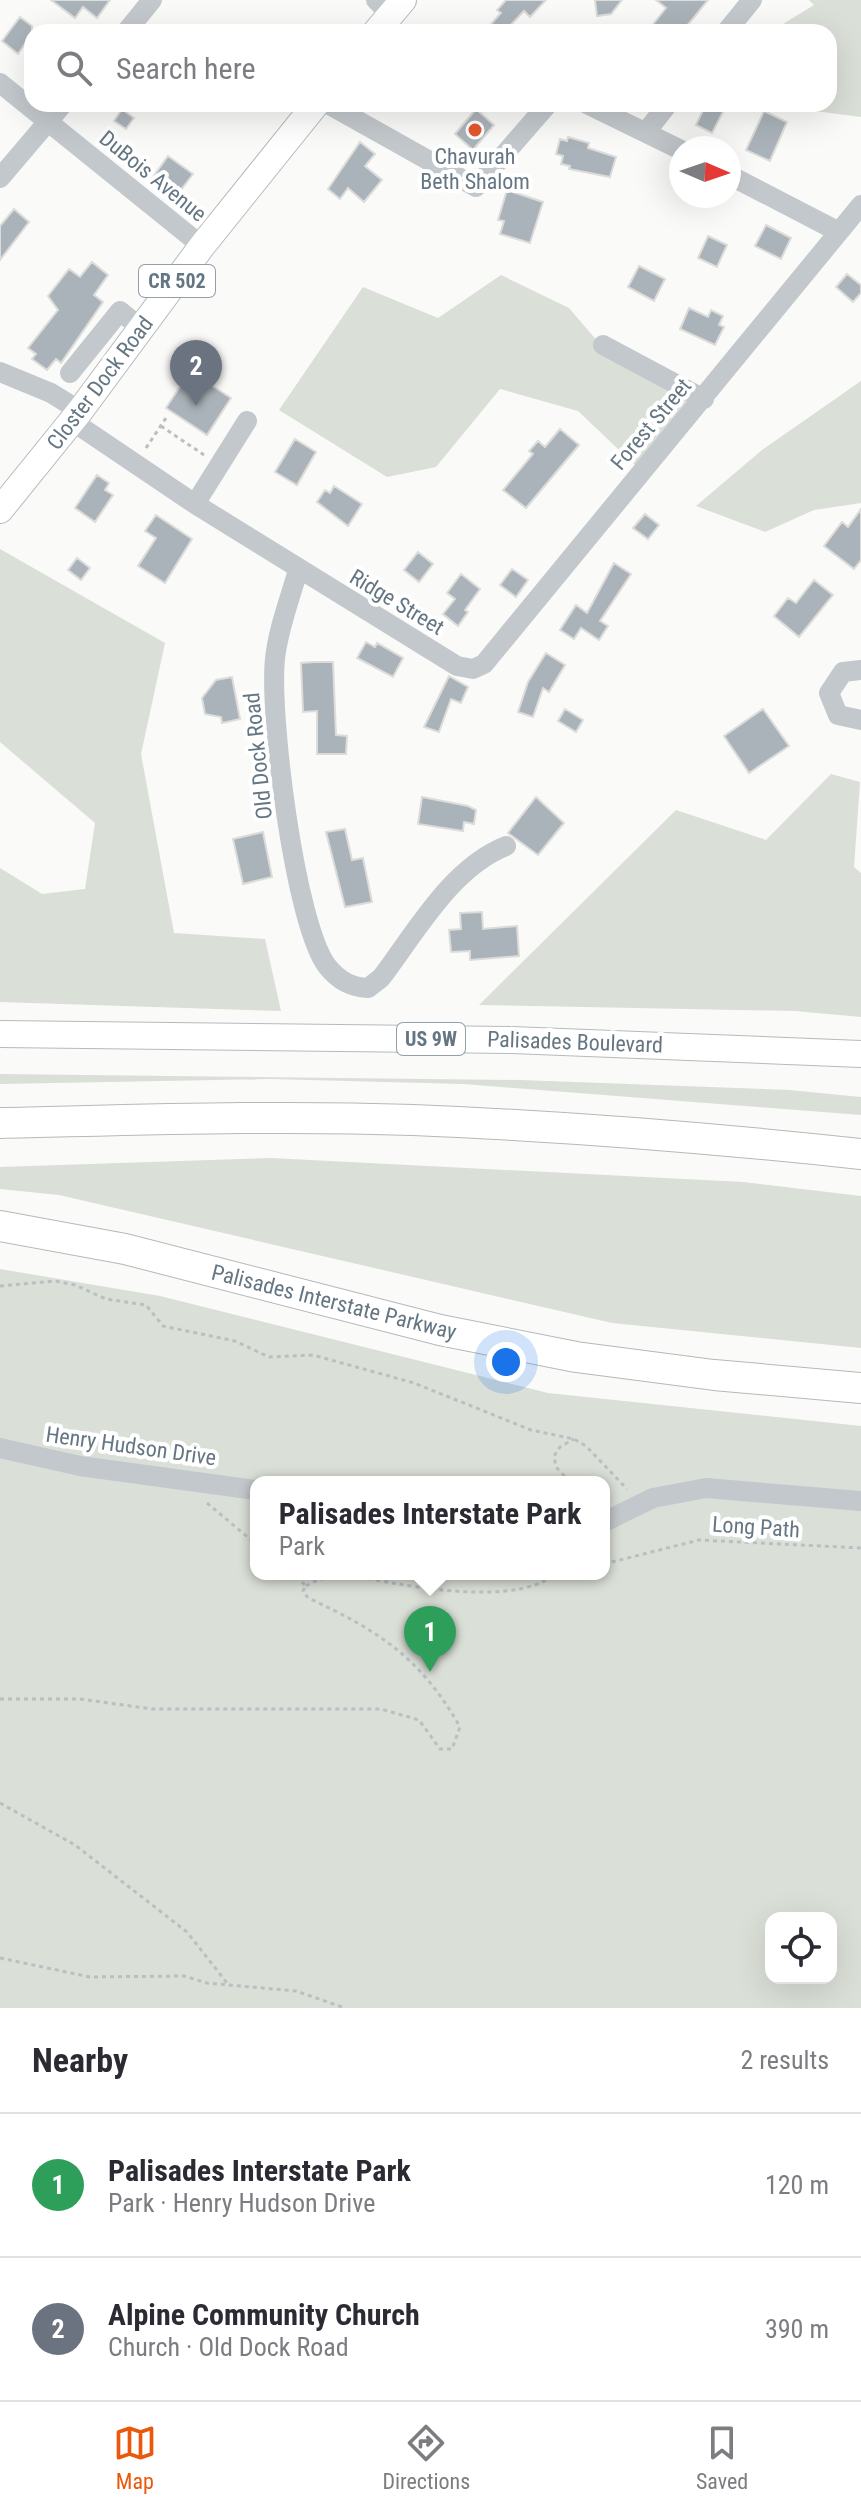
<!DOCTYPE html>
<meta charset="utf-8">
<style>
:root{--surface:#fff;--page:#f7f7f7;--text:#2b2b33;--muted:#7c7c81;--line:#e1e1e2;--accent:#ea580c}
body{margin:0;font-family:"Roboto Condensed",sans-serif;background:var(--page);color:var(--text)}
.controls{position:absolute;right:24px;bottom:24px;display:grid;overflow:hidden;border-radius:16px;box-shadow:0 8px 32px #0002}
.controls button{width:72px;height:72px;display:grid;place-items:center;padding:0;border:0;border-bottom:2px solid var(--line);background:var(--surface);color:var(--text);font:40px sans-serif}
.compass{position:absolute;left:669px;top:136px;width:72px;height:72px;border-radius:50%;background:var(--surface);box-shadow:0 8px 32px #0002;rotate:92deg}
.you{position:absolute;left:506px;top:1362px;width:28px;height:28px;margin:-20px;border:6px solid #fff;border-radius:50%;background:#1a73e8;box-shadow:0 0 0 12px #1a73e833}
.badge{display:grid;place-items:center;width:52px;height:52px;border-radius:50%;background:var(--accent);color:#fff;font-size:26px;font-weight:700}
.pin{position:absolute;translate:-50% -66px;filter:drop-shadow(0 2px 4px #0008)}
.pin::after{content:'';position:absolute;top:42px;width:28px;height:24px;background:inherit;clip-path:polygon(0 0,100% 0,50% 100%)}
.popup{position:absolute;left:250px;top:1476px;width:360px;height:104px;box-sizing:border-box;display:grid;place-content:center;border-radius:16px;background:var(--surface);filter:drop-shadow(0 2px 6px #0005);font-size:26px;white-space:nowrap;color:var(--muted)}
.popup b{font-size:30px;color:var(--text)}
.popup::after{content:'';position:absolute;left:50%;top:100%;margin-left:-16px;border:16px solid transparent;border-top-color:var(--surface)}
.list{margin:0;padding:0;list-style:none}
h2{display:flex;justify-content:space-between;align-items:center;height:104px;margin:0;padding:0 32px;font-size:34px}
h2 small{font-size:26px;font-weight:400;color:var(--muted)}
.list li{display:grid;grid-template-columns:52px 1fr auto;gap:24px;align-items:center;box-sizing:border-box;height:144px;padding:0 32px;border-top:2px solid var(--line)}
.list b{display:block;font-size:30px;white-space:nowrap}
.list p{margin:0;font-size:26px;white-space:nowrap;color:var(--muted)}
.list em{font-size:26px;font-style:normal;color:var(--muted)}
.icon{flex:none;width:44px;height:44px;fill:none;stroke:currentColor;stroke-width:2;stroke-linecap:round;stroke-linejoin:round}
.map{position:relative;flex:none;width:861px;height:2008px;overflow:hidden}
.search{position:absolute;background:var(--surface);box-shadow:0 8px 32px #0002;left:24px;right:24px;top:24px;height:88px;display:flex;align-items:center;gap:20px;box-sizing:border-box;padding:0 28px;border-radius:24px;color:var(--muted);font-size:30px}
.sheet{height:392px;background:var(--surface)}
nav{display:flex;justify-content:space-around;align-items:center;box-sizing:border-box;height:112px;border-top:2px solid var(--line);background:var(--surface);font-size:22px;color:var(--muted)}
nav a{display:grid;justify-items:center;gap:4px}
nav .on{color:var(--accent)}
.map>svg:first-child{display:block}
.green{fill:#dadfd7;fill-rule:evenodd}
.building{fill:#aab3b9;stroke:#dcdcda;stroke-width:2}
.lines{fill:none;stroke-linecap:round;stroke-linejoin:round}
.major-casing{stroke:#b5babe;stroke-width:28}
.highway-casing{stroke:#b4b9bd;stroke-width:32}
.path{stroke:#bbbfc2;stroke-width:3;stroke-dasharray:4 4;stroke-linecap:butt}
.minor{stroke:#c3c8cc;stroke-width:20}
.major{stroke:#fff;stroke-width:26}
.highway{stroke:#fff;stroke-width:30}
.poi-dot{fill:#e4572e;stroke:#fff;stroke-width:3}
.labels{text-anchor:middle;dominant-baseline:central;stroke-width:8;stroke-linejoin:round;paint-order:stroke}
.shield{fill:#fff;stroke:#939fa8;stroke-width:2}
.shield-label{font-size:20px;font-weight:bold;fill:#657683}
.poi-label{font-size:22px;fill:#657683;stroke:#fff}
.street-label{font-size:22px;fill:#657683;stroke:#fff}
</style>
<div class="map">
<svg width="861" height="2008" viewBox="0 0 861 2008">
<rect width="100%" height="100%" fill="#fafaf8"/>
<path class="green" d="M809 0H861V117L807 110 800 104H829V32H770L814 5Z
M501 275 569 308 605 350 689 398 637 467 578 411 500 389 436 467 387 477 279 410 363 287 438 318Z
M861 381V503L814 510 765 532 696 506 762 450Z
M0 549 165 643 141 754 174 933 265 939 281 1011 0 1002V868L42 894 85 889 95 823 0 742Z
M831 774 860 782 854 867 861 873V1017L795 1011 479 1005 676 810 766 840Z
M0 1074 520 1080 789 1090 861 1097V1115L463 1084 271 1079 0 1084Z
M271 1158 743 1182 861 1196V1348L612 1323 59 1195 0 1189V1167Z
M0 1269 160 1296 548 1393 861 1426V2008H0ZM256 1482H604V1574H256ZM771 1918H831V1978H771Z"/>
<path class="building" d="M51 0H110L97 18 83 7 75 18Z
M506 0H546L530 17 524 11 504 32H484L501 13 497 10Z
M595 0H622L611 14 597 16Z
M656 0H708L682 32H647L666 8Z
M20 17 32 26V50L25 44 18 54 2 41Z
M706 104H727L712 133 696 125Z
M122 109 134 118 126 129 114 121Z
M476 109 494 125 473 150 455 134Z
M764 111 787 122 770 161 746 150Z
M568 137 589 143 588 148 616 157 610 177 569 169 570 166 561 164 563 156 556 154 560 139 567 141Z
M360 142 375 154 365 166 382 180 364 202 348 188 340 199 328 189Z
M168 156 193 174 177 195 153 177Z
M507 190 543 202 530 243 500 234 504 221 498 220Z
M14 209 29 222 0 260V226Z
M766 225 791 238 781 259 755 246Z
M708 236 727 245 717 267 698 258Z
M92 262 108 275 94 295 103 302 61 363 56 359 47 370 32 359 36 354 28 348 58 310 48 296 69 269 80 277Z
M639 266 665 279 654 301 628 287Z
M847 274 861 285V293L853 302 836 287Z
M689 308 708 317 711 310 723 316 719 325 724 327 715 345 680 329Z
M208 383 231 398 207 435 166 408 181 385 199 397Z
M560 429 579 445 526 508 503 490 533 454 529 451 538 441 545 447Z
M295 439 316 452 297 485 275 472Z
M97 475 109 483 105 490 113 495 95 522 75 508Z
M334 486 362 504 348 526 317 502 325 490 330 493Z
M861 509V560L854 569 824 546 842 522 848 527Z
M645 514 659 525 648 539 633 528Z
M156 515 192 539 165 583 138 566 156 538 145 531Z
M418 552 433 564 419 582 404 570Z
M77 558 90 568 81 580 68 570Z
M614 563 631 574 600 621 608 626 599 640 581 628 574 639 560 630 576 605 587 613Z
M512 569 528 580 516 597 500 585Z
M461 574 480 589 465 610 468 612 458 626 443 614 455 599 447 593Z
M814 580 833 595 799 637 774 616 788 598 796 603Z
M366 642 375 647 377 643 403 658 393 677 357 658Z
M546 653 565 665 549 692 543 688 533 717 518 712 528 682Z
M314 662H333L336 735 347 736 346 754H317V711L303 712 301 663Z
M449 676 468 687 461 703 451 699 439 732 424 727Z
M232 677 240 719 222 723 221 717 205 714 202 698 216 680Z
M565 709 583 720 576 732 558 721Z
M763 709 789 746 749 773 724 736Z
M422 797 468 806 476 810 474 824 464 822 463 831 418 824Z
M536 797 564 823 538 855 508 833Z
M345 829 352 860 363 858 372 902 345 907 326 832Z
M263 832 272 877 243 884 233 839Z
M482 912 483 929 517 926 519 956 470 960V951L451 952 449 930 461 929 460 913Z"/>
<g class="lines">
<defs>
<path id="major" d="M376 32 403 0
M0 510 80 411 202 246 316 104
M0 1034 512 1040 861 1054"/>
<path id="highway" d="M0 1123C138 1120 275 1115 413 1120 563 1126 712 1138 861 1154
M0 1226 125 1249 440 1330 576 1357 714 1375 861 1388"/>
</defs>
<use href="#major" class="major-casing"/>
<use href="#highway" class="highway-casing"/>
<path class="path" d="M161 426 204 455
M146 448 166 418
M0 1286 55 1281 75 1285 106 1299 146 1305 163 1326 235 1341 269 1357 313 1355 414 1383 531 1430 574 1439 586 1446 627 1489
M570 1482 556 1467 554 1456 560 1447 574 1439
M207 1503 256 1544
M604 1564 699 1540 861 1548
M306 1586C333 1569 369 1579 398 1584 442 1591 520 1602 556 1574
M0 1699H80L152 1709H381L419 1720 440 1749H452L460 1727C421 1658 378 1630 308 1598L303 1591 306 1586 293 1574
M0 1803 75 1845 187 1932 227 1983
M0 1958 90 1977 184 1976 207 1983 296 1991 345 2008"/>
<path class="minor" d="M376 0 391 15
M126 32 152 0
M726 32 752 0
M0 83 202 246
M328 104 476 187 548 104
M587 104 681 150
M646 132 668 104
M729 175 839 232
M0 178 63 104
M603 345 704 399
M0 372 51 393 80 411
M70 373 120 311 142 329
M72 421 195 504 457 666 473 669 484 664 861 205
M195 504 247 421
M298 570C290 599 278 629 275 659 269 714 295 924 327 966 339 981 351 987 368 988L381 978C416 932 451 868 506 846
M861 670 843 672 829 693 838 715 861 720
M0 1448 80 1466 256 1490
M604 1522 653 1498 706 1488 861 1501"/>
<use href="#major" class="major"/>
<use href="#highway" class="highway"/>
</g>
<circle class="poi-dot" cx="475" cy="130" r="8"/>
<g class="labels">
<g class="shield">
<rect x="139" y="265" width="76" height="32" rx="6"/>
<rect x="397" y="1023" width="68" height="32" rx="6"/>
</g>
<g class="shield-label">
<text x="177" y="281">CR 502</text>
<text x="431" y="1039">US 9W</text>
</g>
<g class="poi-label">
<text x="475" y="156">Chavurah<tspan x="475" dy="25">Beth Shalom</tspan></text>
</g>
<g class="street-label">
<text transform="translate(153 176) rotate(39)">DuBois Avenue</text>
<text transform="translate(100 383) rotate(-53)">Closter Dock Road</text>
<text transform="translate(651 424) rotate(-50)">Forest Street</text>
<text transform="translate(397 602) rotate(31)">Ridge Street</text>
<text transform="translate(258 756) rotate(-96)">Old Dock Road</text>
<text transform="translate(575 1042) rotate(2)">Palisades Boulevard</text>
<text transform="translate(334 1302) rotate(14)">Palisades Interstate Parkway</text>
<text transform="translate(131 1446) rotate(8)">Henry Hudson Drive</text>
<text transform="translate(756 1527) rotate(4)">Long Path</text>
</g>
</g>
</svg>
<div class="controls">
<button><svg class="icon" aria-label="locate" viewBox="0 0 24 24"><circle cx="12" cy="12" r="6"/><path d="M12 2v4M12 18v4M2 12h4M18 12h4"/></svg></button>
</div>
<svg class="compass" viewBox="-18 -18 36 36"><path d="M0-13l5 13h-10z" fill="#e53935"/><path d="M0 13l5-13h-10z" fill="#7c7c81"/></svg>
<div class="you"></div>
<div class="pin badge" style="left:430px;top:1672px;background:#2e9e5b">1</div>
<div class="popup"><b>Palisades Interstate Park</b>Park</div>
<div class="pin badge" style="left:196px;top:406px;background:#6b7280">2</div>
<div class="search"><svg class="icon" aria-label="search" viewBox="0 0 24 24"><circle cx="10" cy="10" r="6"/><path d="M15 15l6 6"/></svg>Search here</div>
</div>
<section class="sheet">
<h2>Nearby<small>2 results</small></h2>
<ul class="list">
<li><span class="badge" style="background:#2e9e5b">1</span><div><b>Palisades Interstate Park</b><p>Park · Henry Hudson Drive</p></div><em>120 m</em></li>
<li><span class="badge" style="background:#6b7280">2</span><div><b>Alpine Community Church</b><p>Church · Old Dock Road</p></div><em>390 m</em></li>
</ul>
</section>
<nav>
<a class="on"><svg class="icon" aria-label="map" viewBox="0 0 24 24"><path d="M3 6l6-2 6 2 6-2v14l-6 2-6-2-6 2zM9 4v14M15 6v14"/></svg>Map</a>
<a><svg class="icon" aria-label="directions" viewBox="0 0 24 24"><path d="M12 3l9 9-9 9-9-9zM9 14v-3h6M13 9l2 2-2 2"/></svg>Directions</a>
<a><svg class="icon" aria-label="saved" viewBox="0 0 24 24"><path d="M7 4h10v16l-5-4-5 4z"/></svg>Saved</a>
</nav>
